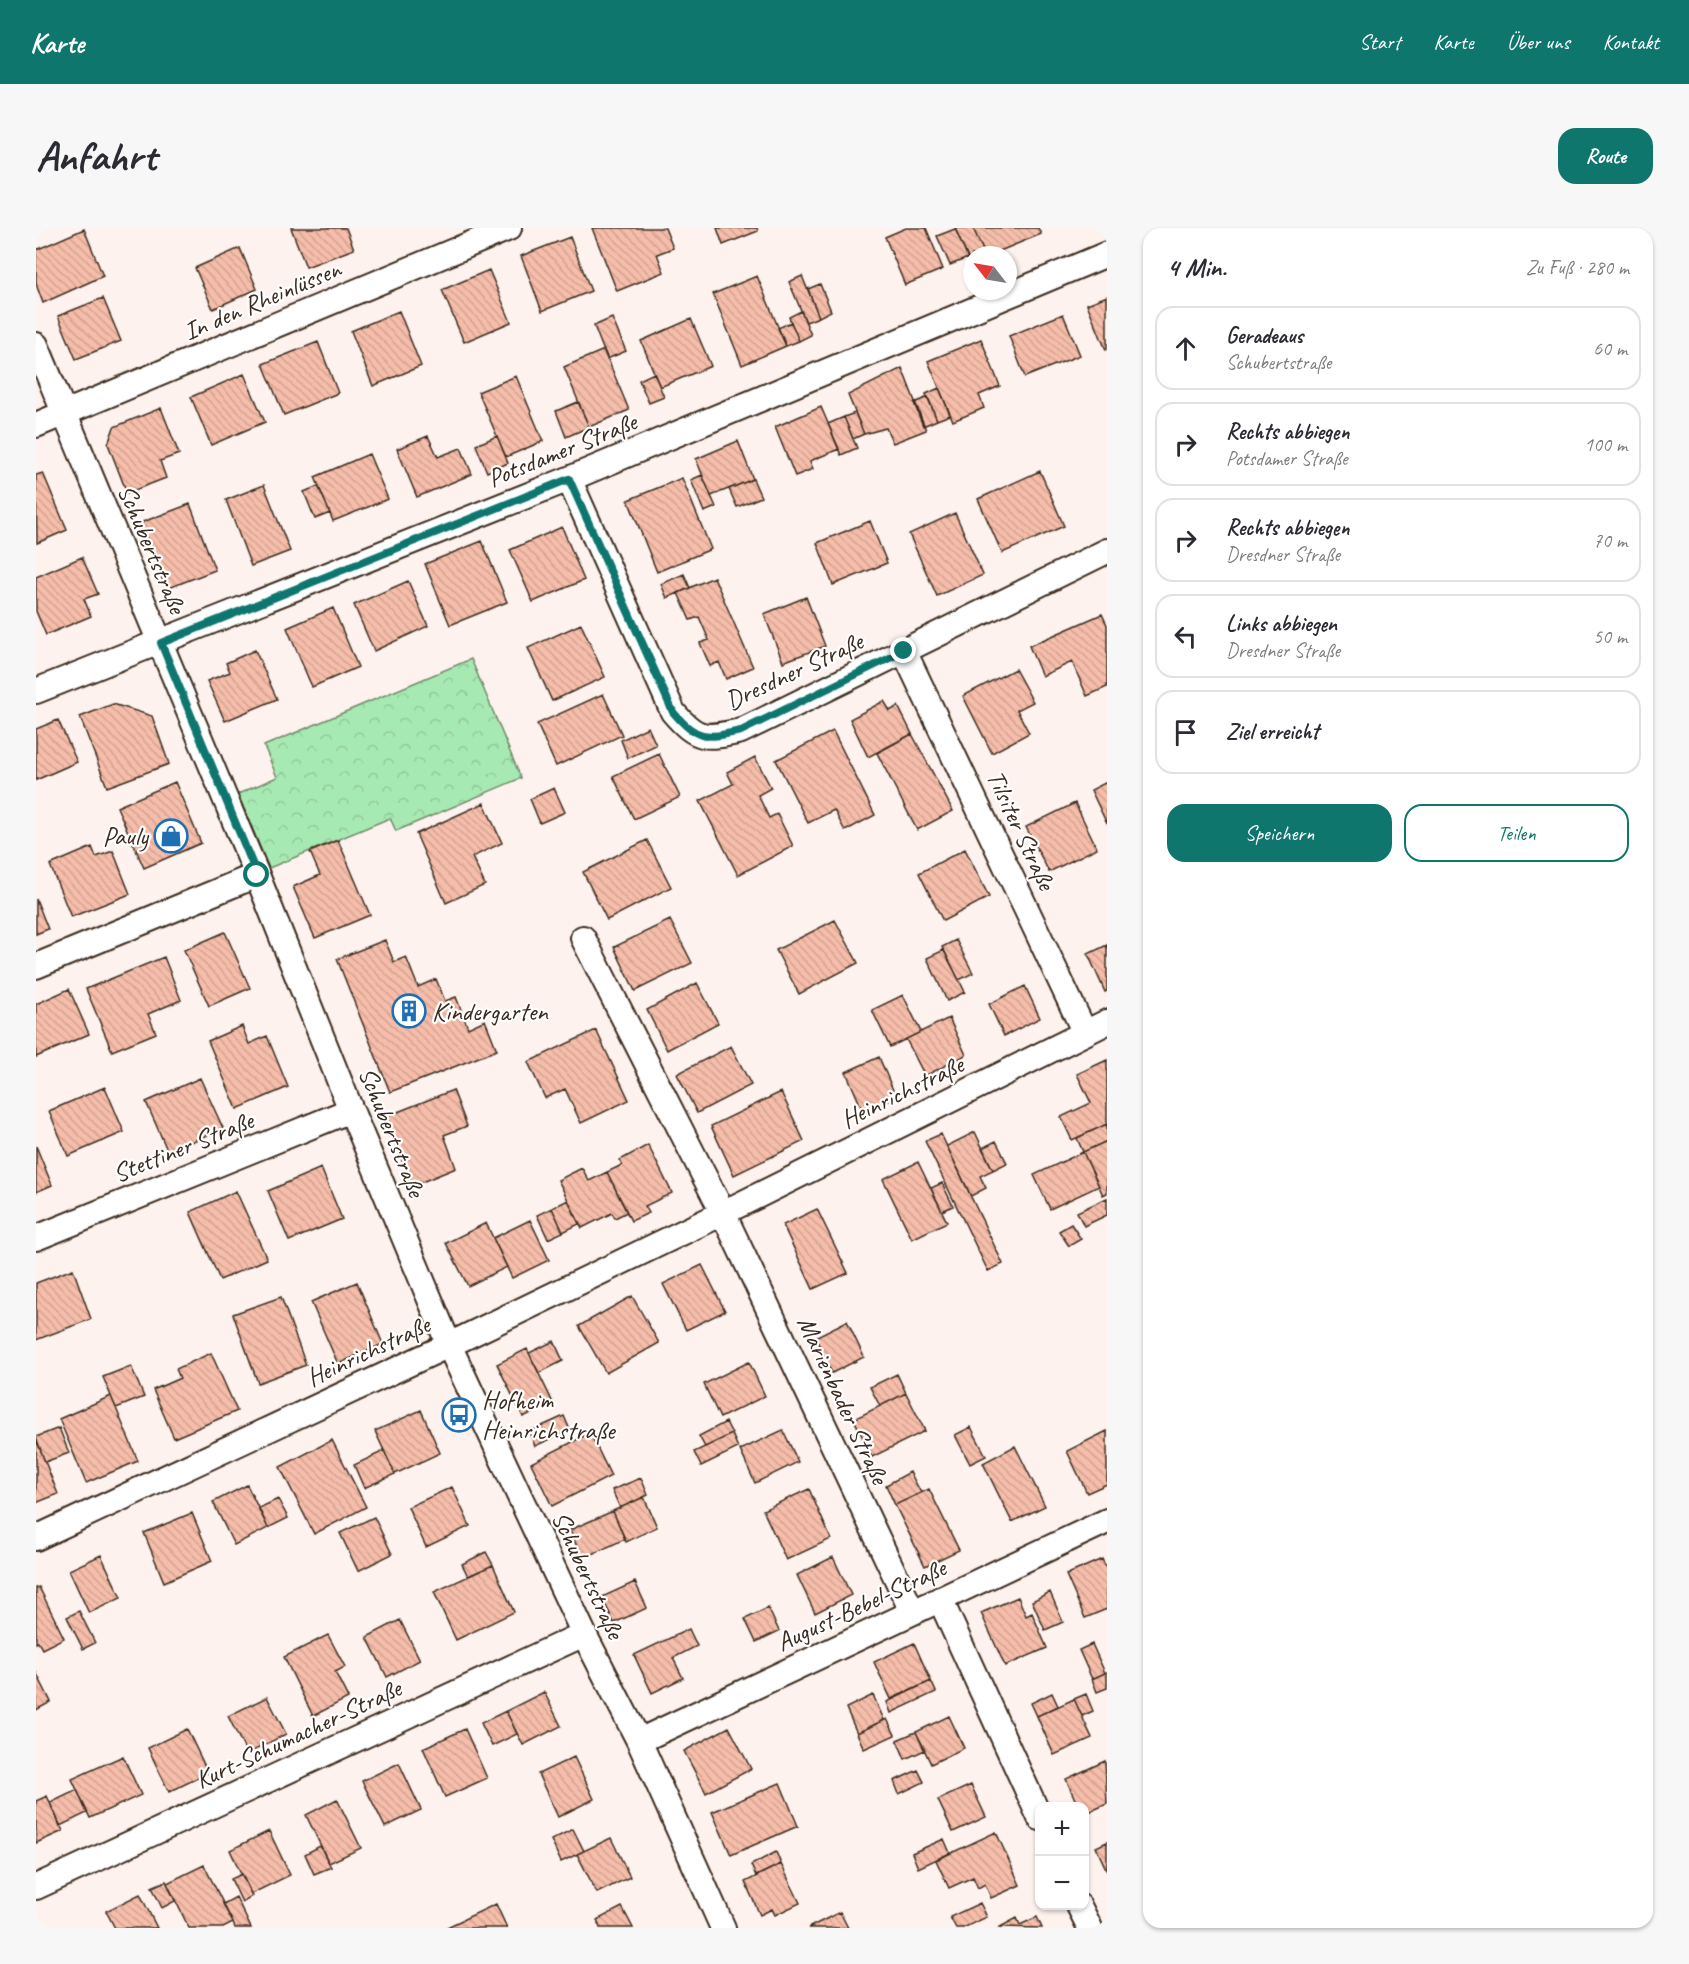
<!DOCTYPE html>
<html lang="de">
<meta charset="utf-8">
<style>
:root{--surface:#fff;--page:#f7f7f7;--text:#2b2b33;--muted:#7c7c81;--line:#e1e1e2;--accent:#0f766e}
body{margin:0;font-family:Caveat,sans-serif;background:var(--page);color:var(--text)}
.controls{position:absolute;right:18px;bottom:18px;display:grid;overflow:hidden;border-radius:12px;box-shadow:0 2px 4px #0004}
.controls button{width:54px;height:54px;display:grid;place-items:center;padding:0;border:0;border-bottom:2px solid var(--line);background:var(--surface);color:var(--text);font:30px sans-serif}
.compass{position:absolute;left:927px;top:18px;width:54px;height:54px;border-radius:50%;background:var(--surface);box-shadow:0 2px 4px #0004;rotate:301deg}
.stop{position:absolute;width:18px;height:18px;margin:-14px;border:4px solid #0f766e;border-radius:50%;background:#fff}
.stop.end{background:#0f766e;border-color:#fff;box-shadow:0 2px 6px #0008}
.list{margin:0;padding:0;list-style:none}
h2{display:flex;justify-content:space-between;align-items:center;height:78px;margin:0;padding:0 24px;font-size:26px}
h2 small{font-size:20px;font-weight:400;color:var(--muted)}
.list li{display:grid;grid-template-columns:39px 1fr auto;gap:18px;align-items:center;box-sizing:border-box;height:84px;margin:0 12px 12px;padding:0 12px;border:2px solid var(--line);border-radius:18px}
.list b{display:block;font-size:22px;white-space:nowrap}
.list p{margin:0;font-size:20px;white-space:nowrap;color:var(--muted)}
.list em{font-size:20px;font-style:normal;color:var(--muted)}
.actions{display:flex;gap:12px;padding:18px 24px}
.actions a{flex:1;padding:14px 0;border:2px solid var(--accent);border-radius:18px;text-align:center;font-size:21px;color:var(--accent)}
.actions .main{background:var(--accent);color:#fff}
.icon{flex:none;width:33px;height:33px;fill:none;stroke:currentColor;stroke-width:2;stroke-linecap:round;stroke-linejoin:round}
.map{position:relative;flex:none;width:1071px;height:1700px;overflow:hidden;border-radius:18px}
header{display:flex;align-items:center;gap:36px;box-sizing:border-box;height:84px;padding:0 30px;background:var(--accent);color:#fff}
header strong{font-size:28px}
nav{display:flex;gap:33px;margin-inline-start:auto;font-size:21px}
.intro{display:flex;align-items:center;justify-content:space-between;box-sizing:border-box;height:144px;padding:0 36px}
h1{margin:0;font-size:42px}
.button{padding:15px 27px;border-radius:18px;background:var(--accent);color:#fff;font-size:21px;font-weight:700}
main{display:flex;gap:36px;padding:0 36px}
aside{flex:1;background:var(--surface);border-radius:18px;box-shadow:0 2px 4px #0004}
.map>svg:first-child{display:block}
.park{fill:url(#park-crowns);stroke:#718a68;stroke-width:1.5}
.building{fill:url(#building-back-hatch);stroke:#3b2a1e;stroke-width:1.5}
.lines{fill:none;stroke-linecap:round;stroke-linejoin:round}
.street-casing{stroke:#3b2a1e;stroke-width:28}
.street{stroke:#fff;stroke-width:24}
.route{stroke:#0f766e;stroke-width:8}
.labels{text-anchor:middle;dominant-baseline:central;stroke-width:4.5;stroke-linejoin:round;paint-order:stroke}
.street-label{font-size:26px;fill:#3b2a1e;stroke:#fff}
.poi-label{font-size:26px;fill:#3b2a1e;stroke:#fff;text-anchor:start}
</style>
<header>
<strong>Karte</strong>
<nav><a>Start</a><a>Karte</a><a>Über uns</a><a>Kontakt</a></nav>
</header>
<div class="intro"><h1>Anfahrt</h1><a class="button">Route</a></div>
<main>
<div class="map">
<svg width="1071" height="1700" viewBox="0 0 1071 1700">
<defs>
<pattern id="park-crowns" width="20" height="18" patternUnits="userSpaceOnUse" patternTransform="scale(1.5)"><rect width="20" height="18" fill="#a7e9b3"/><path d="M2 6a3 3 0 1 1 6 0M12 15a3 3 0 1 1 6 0" fill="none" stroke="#91c89a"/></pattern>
<pattern id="building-back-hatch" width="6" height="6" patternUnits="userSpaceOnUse" patternTransform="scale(1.5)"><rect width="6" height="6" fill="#f5bdaa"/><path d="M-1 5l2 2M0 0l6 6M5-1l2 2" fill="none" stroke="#d3a392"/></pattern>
</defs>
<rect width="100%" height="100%" fill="#fdf2ee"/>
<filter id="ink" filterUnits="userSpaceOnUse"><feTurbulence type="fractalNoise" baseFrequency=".0167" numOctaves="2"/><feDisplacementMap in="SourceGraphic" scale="12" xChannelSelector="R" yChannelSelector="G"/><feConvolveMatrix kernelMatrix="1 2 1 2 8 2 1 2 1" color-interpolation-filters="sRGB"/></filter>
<g filter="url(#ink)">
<path class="park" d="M435 431 485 550 360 603 354 590 233 640 202 566 241 549 228 518Z"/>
<path class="building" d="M255 0H310L318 21 270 39Z
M556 0H629L637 20 621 26 628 44 581 63Z
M681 0H721L722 3 687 17Z
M870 0H890L907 41 869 57 849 9Z
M937 0 949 27H936V41L919 0Z
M937 0H1002L1005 6 954 27H949Z
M48 1 67 48 7 75 0 56V22Z
M919 1 932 30 914 37 901 8Z
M534 9 555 63 506 83 485 28Z
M204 20 221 61 177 81 159 40Z
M453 42 475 94 428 114 406 62Z
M721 48 750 118 706 137 677 66Z
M766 48 783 89 770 94 753 54Z
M784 56 795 83 783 89 772 61Z
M1071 68V121L1070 122 1051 76Z
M67 70 85 113 40 131 22 88Z
M363 83 385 138 337 158 315 103Z
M765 83 775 107 763 113 753 89Z
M1027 86 1044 127 989 149 973 108Z
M576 90 590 123 571 131 558 98Z
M655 91 675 138 624 159 605 113Z
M755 94 763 113 750 118 742 100Z
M945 111 964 158 943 167 948 180 917 193 892 133Z
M282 114 302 165 248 187 227 136Z
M568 122 593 182 553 199 528 139Z
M866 140 890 202 857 215 850 200 828 206 812 167Z
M618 145 628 169 613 175 603 152Z
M208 146 229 194 175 217 155 169Z
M480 148 507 213 470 229 442 164Z
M903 160 914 187 901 192 890 166Z
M892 169 901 192 887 198 878 175Z
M542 174 553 199 530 209 520 183Z
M785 179 803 221 774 233 777 241 759 248 739 199Z
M125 180 143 226 124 233 130 250 91 265 72 216 78 199Z
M819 185 828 206 817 211 808 189Z
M808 189 821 220 805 227 792 196Z
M392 208 402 229 425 220 436 246 381 269 361 221Z
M461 208 472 235 451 244 440 217Z
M702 213 717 251 675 268 660 231Z
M333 226 352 271 297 293 279 249Z
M1004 243 1028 298 966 325 942 271Z
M7 245 31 302 1 315 0 247Z
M666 247 680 279 668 284 655 252Z
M646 250 675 321 621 344 592 272Z
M717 251 725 269 701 279 693 261Z
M228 257 254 323 215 338 190 272Z
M282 258 294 285 279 291 268 264Z
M154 276 179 342 130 361 104 295Z
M919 285 947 347 901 368 873 306Z
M834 293 851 335 797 357 781 315Z
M526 299 548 352 497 374 474 322Z
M446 313 471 374 414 397 389 336Z
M46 329 62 366 48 371 55 388 10 407 0 383V349Z
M648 346 654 360 631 370 625 356Z
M678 349 717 439 690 451 683 434 674 438 664 415 673 412 663 389 654 392 642 365Z
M372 353 392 398 338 423 318 377Z
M770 369 789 418 747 434 728 386Z
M297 380 322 439 276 459 251 400Z
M1066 386 1071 397V459L1051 468 1036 434 1006 448 993 418Z
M545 396 569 449 516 473 492 420Z
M219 422 241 471 189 493 171 453 194 444 190 435Z
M979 441 997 474 981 482 993 505 956 525 927 468Z
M567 466 586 507 520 538 501 496Z
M848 473 854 483 862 478 876 506 832 529 814 491Z
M77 476 116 488 133 536 71 559 44 489Z
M22 492 41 534 0 552V501Z
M612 499 620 517 592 530 585 512Z
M797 503 839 587 809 603 798 582 772 595 740 532Z
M876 506 917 583 881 602 841 525Z
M623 526 644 569 598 591 577 548Z
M719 529 735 560 722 567 733 590 741 586 757 618 702 647 664 573 697 556 691 544Z
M139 554 165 615 108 640 81 579Z
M1071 554V596L1055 562Z
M518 560 529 584 504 595 494 571Z
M448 575 466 615 436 629 449 657 410 675 380 606Z
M1039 575 1061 620 1013 644 990 599Z
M302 612 334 687 279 710 257 659 284 647 274 624Z
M611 612 635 659 571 692 547 644Z
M56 619 60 629 77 623 94 666 35 689 14 637Z
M929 621 953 669 907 693 883 645Z
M0 671 12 701 0 706Z
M634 692 656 735 599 763 578 719Z
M799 692 822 735 763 766 740 722Z
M189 704 214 760 173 778 148 722Z
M349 712 358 734 370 729 382 759 400 751 409 773 420 769 432 800 449 792 461 822 354 864 301 731Z
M920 712 937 745 923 752 906 719Z
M1071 717V763L1069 764 1052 726Z
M908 722 929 764 911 773 891 730Z
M128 729 145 772 112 786 120 805 76 823 50 761Z
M661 755 682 795 631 822 611 782Z
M989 758 1004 790 968 808 953 776Z
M33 761 53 806 0 829V776Z
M867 767 885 804 854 819 836 782Z
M913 790 930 827 889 848 870 811Z
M206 798 213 816 231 808 252 859 201 881 172 813Z
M560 802 593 872 545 895 529 861 509 870 492 834Z
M695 818 715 857 661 885 641 846Z
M843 829 860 869 827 883 810 844Z
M1071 832V896L1036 912 1025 889 1055 875 1041 846Z
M164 850 187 900 132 924 110 874Z
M69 859 88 904 32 928 13 883Z
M417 862 431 898 408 907 420 940 376 958 349 889Z
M745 864 768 913 698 947 675 898Z
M1071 896V913L1047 924 1041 910Z
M939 904 957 942 944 948 950 960 935 968 911 918Z
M905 906 967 1036 952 1043 889 913Z
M960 913 971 935 957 942 946 920Z
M1071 913V965L1067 967 1047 924Z
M612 917 636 965 609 978 613 985 595 993 571 944 586 937 584 932Z
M0 918 16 957 0 964Z
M1047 924 1063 958 1014 981 998 947Z
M882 934 911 994 876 1011 847 951Z
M285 940 306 991 253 1013 232 963Z
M546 940 553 953 571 944 591 984 579 990 576 985 546 1000 522 952Z
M906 955 917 978 906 983 895 960Z
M200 963 231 1031 184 1052 154 984Z
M1071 970V987L1048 998 1041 984Z
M532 972 543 996 527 1004 516 980Z
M516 980 527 1004 512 1011 501 987Z
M781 981 812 1045 777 1061 747 997Z
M494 992 513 1032 476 1050 457 1010Z
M450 995 471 1039 432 1058 410 1015Z
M1035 996 1045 1011 1033 1018 1023 1003Z
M666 1037 689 1083 650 1102 627 1056Z
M37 1041 55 1091 0 1112V1055Z
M321 1054 347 1116 302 1136 275 1074Z
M596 1068 623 1115 570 1145 543 1098Z
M245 1069 270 1137 222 1155 197 1086Z
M811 1093 828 1129 796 1145 779 1109Z
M518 1113 527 1133 503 1145 493 1125Z
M491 1121 517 1175 487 1189 461 1136Z
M175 1125 201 1183 138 1210 117 1162 144 1150 140 1141Z
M713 1134 729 1168 684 1190 668 1156Z
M95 1138 108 1169 80 1180 67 1149Z
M861 1146 870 1165 844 1178 834 1159Z
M870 1165 889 1203 836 1229 818 1191Z
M75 1168 102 1233 50 1255 23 1191Z
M385 1182 404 1225 359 1246 339 1203Z
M528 1188 534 1202 499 1218 493 1204Z
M690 1194 696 1206 669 1219 663 1208Z
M935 1199 950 1228 934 1236 919 1207Z
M23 1200 33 1225 9 1234 0 1209Z
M747 1202 762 1234 719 1255 704 1222Z
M1071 1203V1256L1051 1265 1031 1223Z
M554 1205 575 1248 516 1278 495 1235Z
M696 1206 702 1220 665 1238 658 1224Z
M0 1211 22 1266 0 1275Z
M296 1212 330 1279 278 1306 244 1239Z
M979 1218 1009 1278 976 1294 947 1235Z
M348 1223 359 1246 328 1260 318 1237Z
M874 1244 885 1265 859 1277 850 1257Z
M605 1250 612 1267 584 1280 576 1262Z
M211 1257 232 1300 198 1317 177 1274Z
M416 1259 434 1298 390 1319 372 1279Z
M773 1261 795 1311 750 1332 727 1282Z
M893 1261 923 1322 889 1338 859 1277Z
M608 1269 621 1299 590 1314 577 1283Z
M242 1271 252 1290 232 1300 223 1280Z
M577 1283 589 1311 546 1331 534 1302Z
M156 1285 176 1333 128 1354 108 1305Z
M338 1289 356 1326 322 1343 304 1305Z
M450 1324 457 1337 432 1348 426 1336Z
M65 1327 85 1370 53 1385 33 1342Z
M797 1329 815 1367 779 1385 761 1347Z
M1066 1331 1071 1342V1381L1049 1390 1030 1347Z
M457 1337 478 1384 420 1412 398 1364Z
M599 1354 611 1380 578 1395 566 1369Z
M3 1359 28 1410 6 1421 2 1414 0 1415V1360Z
M1014 1364 1027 1394 1009 1402 996 1373Z
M982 1369 990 1388 996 1385 1011 1420 969 1438 945 1385Z
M732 1380 743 1403 720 1414 709 1391Z
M43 1383 59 1415 47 1421 31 1389Z
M364 1392 384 1432 351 1449 331 1409Z
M653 1401 661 1418 637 1430 647 1450 616 1465 598 1427Z
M292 1407 309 1439 299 1444 312 1470 277 1488 248 1429Z
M878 1415 895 1453 855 1471 838 1434Z
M1056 1416 1069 1445 1056 1451 1043 1422Z
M0 1444 15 1474 0 1482Z
M1071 1444V1460L1061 1464 1056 1451Z
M895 1453 900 1464 855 1485 851 1474Z
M508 1464 525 1498 487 1517 470 1483Z
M1016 1465 1022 1478 1001 1488 995 1475Z
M1050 1466 1057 1483 1046 1488 1038 1471Z
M837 1467 848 1492 821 1505 810 1480Z
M231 1469 250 1506 211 1526 192 1488Z
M1038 1471 1056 1510 1018 1527 1001 1488Z
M470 1483 481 1506 456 1518 445 1495Z
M913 1488 928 1520 895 1536 880 1504Z
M851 1491 859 1507 828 1521 821 1505Z
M693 1499 715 1541 670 1565 648 1523Z
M151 1501 172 1545 133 1564 112 1520Z
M429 1501 451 1550 409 1569 387 1520Z
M880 1504 889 1522 869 1531 861 1512Z
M87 1528 105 1567 54 1590 36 1551Z
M538 1529 558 1571 522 1589 502 1546Z
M1069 1533 1071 1576 1048 1586V1578H1042L1030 1551Z
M363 1535 385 1582 349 1599 326 1553Z
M882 1542 888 1554 863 1566 858 1553Z
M744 1555 762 1598 695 1627 676 1584Z
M935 1557 950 1589 917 1604 902 1572Z
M41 1562 51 1585 24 1598 14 1575Z
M11 1568 27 1603 0 1615V1573Z
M301 1571 325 1620 293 1635 270 1587Z
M537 1601 548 1623 525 1634 515 1612Z
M233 1603 254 1647 215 1666 194 1622Z
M960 1604 984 1657 955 1670 949 1656 942 1660 937 1649 913 1660 900 1632Z
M575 1610 594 1649 561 1665 541 1626Z
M908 1611 914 1625 882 1640 876 1625Z
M1071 1614V1643L1060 1619Z
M284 1618 295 1639 278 1646 269 1626Z
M740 1624 745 1636 720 1648 715 1637Z
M745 1636 764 1675 739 1687 736 1681 724 1687 709 1654Z
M168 1637 197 1695 187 1700H153L131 1655Z
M206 1646 216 1668 206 1674 195 1651Z
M130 1653 139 1673 126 1680 116 1659Z
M104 1666 121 1700H79L70 1683Z
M200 1669 215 1700H199L197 1695 187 1676Z
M944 1675 951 1689 927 1700H920L914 1689Z
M460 1676 471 1700H411V1699Z
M586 1679 597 1700H564L561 1692Z
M804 1684 812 1700H772Z
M1001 1689 1006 1700 964 1699 981 1690 984 1697Z"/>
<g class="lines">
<defs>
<path id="street" d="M0 117 221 647 315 882 413 1117 548 1406 603 1513 687 1700
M0 197 473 0
M533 251 637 484C661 512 669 511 705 503L1071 323
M868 423 1049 805
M0 463 533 251 1071 26
M547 710 687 985 876 1383
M0 738 221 647
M0 1010 315 882
M0 1310 413 1117 687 985 1071 794
M904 1371 1004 1590
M603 1513 1071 1293
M0 1659 548 1406
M1043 1678 1054 1700"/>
</defs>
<use href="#street" class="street-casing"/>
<use href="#street" class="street"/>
</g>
</g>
<g class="lines" filter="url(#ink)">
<path class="route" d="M221 647 125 415 533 251 637 484C661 512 669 511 705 503L868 423"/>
</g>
<defs>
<symbol id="shop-ring" viewBox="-11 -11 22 22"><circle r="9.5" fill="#fff" stroke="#1f6fb2" stroke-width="1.5"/><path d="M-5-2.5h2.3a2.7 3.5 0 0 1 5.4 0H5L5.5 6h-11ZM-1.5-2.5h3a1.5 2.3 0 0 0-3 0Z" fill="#1f6fb2"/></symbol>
<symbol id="building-ring" viewBox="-11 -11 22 22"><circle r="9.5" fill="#fff" stroke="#1f6fb2" stroke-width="1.5"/><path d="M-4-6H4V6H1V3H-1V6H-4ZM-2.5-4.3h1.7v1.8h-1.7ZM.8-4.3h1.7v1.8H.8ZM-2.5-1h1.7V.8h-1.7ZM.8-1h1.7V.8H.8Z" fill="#1f6fb2"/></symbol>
<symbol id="bus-ring" viewBox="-11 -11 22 22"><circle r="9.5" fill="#fff" stroke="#1f6fb2" stroke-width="1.5"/><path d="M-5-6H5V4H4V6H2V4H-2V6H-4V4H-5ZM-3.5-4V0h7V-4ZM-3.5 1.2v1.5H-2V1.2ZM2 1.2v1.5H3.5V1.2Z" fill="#1f6fb2"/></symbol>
</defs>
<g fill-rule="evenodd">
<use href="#shop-ring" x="116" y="589" width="38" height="38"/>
<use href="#building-ring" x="354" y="764" width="38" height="38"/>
<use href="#bus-ring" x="404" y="1168" width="38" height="38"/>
</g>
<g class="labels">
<g class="street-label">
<text transform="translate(226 72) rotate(-23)">In den Rheinlüssen</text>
<text transform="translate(526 222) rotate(-22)">Potsdamer Straße</text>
<text transform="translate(116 321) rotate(67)">Schubertstraße</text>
<text transform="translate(758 443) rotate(-25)">Dresdner Straße</text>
<text transform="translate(985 602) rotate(65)">Tilsiter Straße</text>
<text transform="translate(866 864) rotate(-26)">Heinrichstraße</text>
<text transform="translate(356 904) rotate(68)">Schubertstraße</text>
<text transform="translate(147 919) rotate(-22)">Stettiner Straße</text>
<text transform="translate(332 1123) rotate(-25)">Heinrichstraße</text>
<text transform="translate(807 1172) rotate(65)">Marienbader Straße</text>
<text transform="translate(552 1347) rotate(65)">Schubertstraße</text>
<text transform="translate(825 1377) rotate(-25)">August-Bebel-Straße</text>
<text transform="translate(262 1506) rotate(-25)">Kurt-Schumacher-Straße</text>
</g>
<g class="poi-label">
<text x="112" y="608" text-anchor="end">Pauly</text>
<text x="396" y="783">Kindergarten</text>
<text x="446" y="1172">Hofheim<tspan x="446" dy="30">Heinrichstraße</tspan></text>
</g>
</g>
</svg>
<div class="controls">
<button>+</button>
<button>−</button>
</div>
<svg class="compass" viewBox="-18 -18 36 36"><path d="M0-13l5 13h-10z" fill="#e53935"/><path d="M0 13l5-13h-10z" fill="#7c7c81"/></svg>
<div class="stop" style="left:221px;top:647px"></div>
<div class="stop end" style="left:868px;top:423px"></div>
</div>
<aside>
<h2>4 Min.<small>Zu Fuß · 280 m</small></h2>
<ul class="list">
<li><svg class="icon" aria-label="ahead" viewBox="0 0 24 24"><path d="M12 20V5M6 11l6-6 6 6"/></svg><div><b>Geradeaus</b><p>Schubertstraße</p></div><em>60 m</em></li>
<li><svg class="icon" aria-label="right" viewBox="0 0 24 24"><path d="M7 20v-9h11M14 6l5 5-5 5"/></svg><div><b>Rechts abbiegen</b><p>Potsdamer Straße</p></div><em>100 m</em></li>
<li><svg class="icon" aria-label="right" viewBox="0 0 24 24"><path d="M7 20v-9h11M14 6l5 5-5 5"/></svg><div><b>Rechts abbiegen</b><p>Dresdner Straße</p></div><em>70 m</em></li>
<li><svg class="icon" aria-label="left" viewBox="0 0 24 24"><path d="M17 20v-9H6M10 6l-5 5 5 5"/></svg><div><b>Links abbiegen</b><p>Dresdner Straße</p></div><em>50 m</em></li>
<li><svg class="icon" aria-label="arrive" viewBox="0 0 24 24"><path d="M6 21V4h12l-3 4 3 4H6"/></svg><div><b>Ziel erreicht</b></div></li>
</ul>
<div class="actions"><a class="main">Speichern</a><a>Teilen</a></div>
</aside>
</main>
